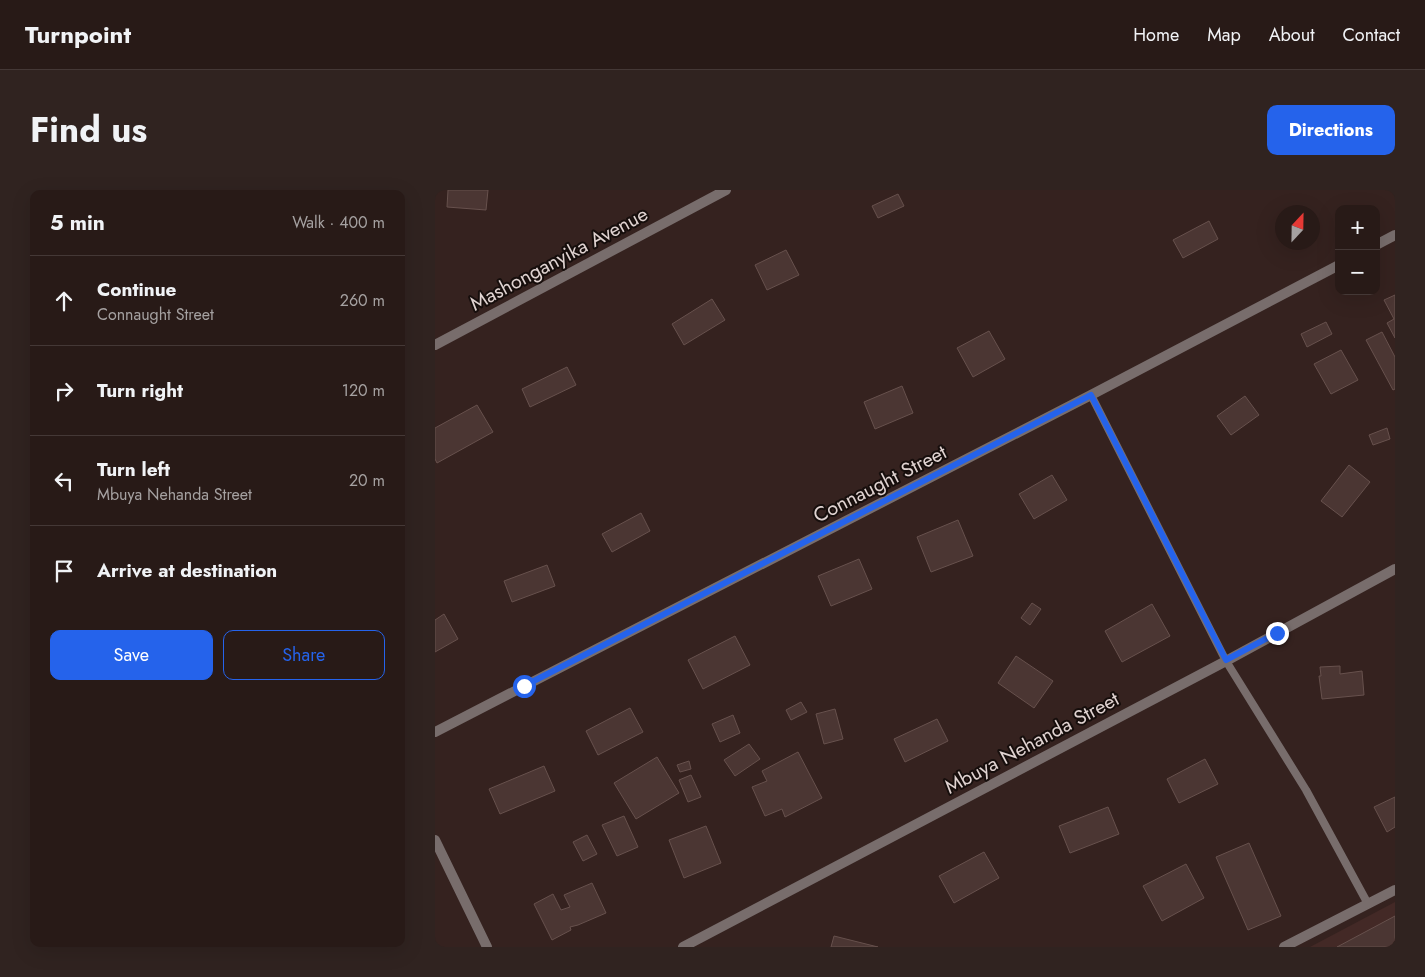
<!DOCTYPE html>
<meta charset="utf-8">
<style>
:root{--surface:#281a17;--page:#302320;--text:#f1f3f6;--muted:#a5a1a1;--line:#443836;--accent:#2563eb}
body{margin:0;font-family:Jost,sans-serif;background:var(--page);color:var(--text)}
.controls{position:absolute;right:15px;top:15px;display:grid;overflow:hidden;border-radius:10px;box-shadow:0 5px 20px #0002}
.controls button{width:45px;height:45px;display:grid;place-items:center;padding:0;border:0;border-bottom:1px solid var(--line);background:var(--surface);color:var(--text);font:25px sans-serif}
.compass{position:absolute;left:840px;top:15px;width:45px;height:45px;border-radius:50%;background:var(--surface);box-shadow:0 5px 20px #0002;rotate:22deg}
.stop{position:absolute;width:15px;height:15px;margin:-11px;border:4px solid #2563eb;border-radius:50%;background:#fff}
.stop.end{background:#2563eb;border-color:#fff;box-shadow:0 1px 5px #0008}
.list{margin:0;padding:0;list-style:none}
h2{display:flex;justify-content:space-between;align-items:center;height:65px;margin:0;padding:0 20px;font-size:21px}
h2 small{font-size:16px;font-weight:400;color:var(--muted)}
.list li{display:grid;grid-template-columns:32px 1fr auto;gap:15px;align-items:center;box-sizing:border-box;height:90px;padding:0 20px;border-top:1px solid var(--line)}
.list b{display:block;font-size:19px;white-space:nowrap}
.list p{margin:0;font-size:16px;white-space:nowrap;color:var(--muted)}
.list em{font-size:16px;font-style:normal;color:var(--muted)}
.actions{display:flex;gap:10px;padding:15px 20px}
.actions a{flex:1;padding:11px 0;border:1px solid var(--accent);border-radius:10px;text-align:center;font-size:18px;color:var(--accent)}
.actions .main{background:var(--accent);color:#fff}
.icon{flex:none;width:28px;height:28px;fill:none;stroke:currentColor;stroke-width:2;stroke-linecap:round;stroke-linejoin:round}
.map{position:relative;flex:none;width:960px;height:757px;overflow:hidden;border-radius:10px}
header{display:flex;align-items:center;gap:30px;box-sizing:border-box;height:70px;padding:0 25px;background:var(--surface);border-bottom:1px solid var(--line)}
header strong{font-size:24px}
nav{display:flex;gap:28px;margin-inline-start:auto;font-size:18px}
.intro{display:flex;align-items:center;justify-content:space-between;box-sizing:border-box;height:120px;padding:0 30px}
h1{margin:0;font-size:35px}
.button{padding:12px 22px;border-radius:10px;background:var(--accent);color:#fff;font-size:18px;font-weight:700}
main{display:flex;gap:30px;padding:0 30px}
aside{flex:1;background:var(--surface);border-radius:10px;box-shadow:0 5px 20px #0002}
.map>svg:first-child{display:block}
.built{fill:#432926}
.building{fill:#4b3633;stroke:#67514d}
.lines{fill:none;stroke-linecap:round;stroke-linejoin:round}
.service{stroke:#786d6c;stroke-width:8}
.minor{stroke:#786d6c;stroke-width:10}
.tertiary{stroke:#786d6c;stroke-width:10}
.route{stroke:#2563eb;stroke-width:6}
.labels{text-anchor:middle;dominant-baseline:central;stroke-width:4;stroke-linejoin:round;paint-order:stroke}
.street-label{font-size:20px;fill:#e0d3d1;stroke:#160e0c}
</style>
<header>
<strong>Turnpoint</strong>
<nav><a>Home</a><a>Map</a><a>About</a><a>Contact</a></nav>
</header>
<div class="intro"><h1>Find us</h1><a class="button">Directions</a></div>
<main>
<aside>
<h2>5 min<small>Walk · 400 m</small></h2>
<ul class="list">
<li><svg class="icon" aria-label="ahead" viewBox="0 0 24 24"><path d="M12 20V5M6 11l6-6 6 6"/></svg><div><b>Continue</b><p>Connaught Street</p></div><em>260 m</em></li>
<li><svg class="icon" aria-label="right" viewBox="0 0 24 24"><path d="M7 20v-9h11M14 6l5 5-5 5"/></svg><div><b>Turn right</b></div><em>120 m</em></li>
<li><svg class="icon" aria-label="left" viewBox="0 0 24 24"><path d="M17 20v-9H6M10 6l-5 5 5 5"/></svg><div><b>Turn left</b><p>Mbuya Nehanda Street</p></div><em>20 m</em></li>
<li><svg class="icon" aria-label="arrive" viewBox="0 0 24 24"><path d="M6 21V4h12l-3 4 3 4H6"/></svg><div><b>Arrive at destination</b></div></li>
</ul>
<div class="actions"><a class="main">Save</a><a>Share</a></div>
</aside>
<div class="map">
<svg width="960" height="757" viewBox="0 0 960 757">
<rect width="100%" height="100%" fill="#35221f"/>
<path class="built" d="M960 712V757H875Z"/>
<path class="building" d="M13 0H53L51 20 12 17Z
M463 4 469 16 443 28 437 16Z
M774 31 783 49 748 68 738 50Z
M351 60 364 85 332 100 320 75Z
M960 105V148L952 133 959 129 949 110Z
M277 109 290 130 249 155 237 134Z
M891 132 897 144 872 157 866 144Z
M554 141 570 169 538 187 522 158Z
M947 142 960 167V199L958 200 931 150Z
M906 160 923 190 896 204 879 174Z
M132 177 141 195 95 217 87 199Z
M467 196 478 223 440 239 429 212Z
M810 206 824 225 796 245 782 226Z
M42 215 58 242 2 273 0 269V238Z
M952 238 955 249 938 255 934 245Z
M914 275 935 292 907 327 886 311Z
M617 285 632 310 599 329 584 304Z
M206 323 215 341 177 362 167 344Z
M523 330 538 366 496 382 482 347Z
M424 369 437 399 396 416 383 386Z
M112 375 120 396 77 412 69 391Z
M597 413 606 419 595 435 586 428Z
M717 414 735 446 687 472 670 441Z
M9 424 23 449 0 462V430Z
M300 446 315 475 268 499 253 470Z
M581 466 618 491 599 518 563 493Z
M905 476V484L927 481 929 505 887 509 884 486H886L885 477Z
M366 512 372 522 356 530 351 520Z
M195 518 208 542 163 565 151 541Z
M400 519 408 549 389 554 381 524Z
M298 525 305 543 285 552 277 534Z
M502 529 513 551 470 572 459 549Z
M314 554 325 569 300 586 289 570Z
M363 562 387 608 350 627 347 619 330 626 317 597 332 591 327 581Z
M222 567 244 603 201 629 179 593Z
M770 569 783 594 744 613 732 589Z
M254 571 256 579 245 582 242 575Z
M109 576 120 601 65 624 54 599Z
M256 585 266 607 253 612 244 590Z
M960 607V637L952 642 939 617Z
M673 617 684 644 635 663 624 636Z
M189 626 203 657 182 666 167 635Z
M271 636 286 673 249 688 234 650Z
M152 645 162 664 148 671 138 652Z
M814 653 846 726 813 740 781 667Z
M549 662 564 688 519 713 504 686Z
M751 674 769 708 727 731 708 696Z
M157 693 171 723 143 735 135 737 136 740 117 750 99 714 118 704 126 720 135 717 129 705Z
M960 726V757H902Z
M399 746 443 757H396Z"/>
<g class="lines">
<path class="service" d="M656 205 791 471 871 600 933 714"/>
<path class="minor" d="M941 55 960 45
M0 155 291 0
M0 542 656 205 904 75
M0 650 52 757
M248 757 791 471 960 379"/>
<path class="tertiary" d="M849 757 960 700"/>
</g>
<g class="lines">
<path class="route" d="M89 496 656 205 791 470 842 443"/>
</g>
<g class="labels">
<g class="street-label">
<text transform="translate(124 69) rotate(-28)">Mashonganyika Avenue</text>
<text transform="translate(445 294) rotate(-27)">Connaught Street</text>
<text transform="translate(597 553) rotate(-28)">Mbuya Nehanda Street</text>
</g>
</g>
</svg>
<div class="controls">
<button>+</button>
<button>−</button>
</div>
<svg class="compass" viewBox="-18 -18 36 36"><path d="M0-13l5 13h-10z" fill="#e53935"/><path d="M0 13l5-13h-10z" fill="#a5a1a1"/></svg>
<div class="stop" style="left:89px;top:496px"></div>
<div class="stop end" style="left:842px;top:443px"></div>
</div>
</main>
